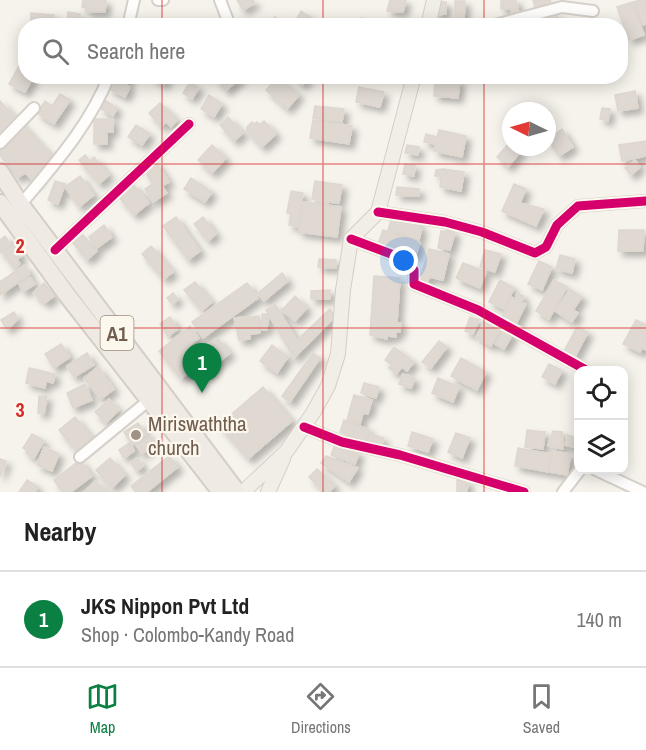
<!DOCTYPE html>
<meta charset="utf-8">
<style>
:root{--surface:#fff;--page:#f2f2f2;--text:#222;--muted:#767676;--line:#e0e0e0;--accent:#0b8043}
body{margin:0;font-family:"Archivo Narrow",sans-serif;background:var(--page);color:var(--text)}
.controls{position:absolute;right:18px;bottom:18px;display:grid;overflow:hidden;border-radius:12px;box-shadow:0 3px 15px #0003}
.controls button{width:54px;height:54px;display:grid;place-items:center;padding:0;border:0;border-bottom:2px solid var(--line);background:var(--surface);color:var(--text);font:30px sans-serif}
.compass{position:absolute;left:502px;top:102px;width:54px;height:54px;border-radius:50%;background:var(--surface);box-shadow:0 3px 15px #0003;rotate:275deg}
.you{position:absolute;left:404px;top:261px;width:21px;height:21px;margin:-15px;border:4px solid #fff;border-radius:50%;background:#1a73e8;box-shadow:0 0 0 9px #1a73e833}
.badge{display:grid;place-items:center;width:39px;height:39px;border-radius:50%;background:var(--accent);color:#fff;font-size:20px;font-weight:700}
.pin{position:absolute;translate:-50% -50px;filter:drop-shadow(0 2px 3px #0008)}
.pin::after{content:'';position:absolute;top:32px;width:21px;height:18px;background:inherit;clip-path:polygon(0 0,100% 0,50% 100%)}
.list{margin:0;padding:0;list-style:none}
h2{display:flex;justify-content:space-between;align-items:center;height:78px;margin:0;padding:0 24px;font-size:26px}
h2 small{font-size:20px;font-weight:400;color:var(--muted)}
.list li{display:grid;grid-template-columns:39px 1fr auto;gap:18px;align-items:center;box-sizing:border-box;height:96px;padding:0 24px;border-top:2px solid var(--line)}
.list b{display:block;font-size:22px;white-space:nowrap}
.list p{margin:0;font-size:20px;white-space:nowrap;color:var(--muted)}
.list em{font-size:20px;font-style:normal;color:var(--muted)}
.icon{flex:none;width:33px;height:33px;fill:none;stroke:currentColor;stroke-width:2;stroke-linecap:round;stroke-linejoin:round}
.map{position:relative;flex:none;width:646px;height:492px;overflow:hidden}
.search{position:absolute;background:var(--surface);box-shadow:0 3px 15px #0003;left:18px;right:18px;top:18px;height:66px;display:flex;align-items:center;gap:15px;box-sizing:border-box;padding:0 21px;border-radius:24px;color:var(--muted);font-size:22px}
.sheet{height:174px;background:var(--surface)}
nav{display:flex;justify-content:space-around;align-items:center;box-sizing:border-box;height:84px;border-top:2px solid var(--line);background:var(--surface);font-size:16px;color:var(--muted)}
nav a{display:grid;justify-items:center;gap:3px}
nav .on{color:var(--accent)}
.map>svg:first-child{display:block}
.building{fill:#dfd9d2;stroke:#ded7cf;stroke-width:1.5;filter:url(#shadow)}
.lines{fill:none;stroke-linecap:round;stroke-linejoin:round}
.minor-casing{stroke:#d5d0ca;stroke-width:14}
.major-casing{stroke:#d5cec7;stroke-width:16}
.highway-casing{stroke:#d5cec7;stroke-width:20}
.minor{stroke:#fefdfc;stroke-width:10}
.major{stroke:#f1eee7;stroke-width:14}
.highway{stroke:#f0eae5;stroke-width:16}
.cycleway-casing{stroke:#fdf8ee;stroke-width:13}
.cycleway{stroke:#d6006c;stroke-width:9}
.grid{fill:none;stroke:#d62828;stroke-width:1.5;stroke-opacity:0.55}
.poi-dot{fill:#a09286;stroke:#fdf8ee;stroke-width:2}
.labels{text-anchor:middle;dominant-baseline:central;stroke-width:4.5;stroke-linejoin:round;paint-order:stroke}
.shield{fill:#fdf8ee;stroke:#9c8c7f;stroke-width:1.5}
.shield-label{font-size:20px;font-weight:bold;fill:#725e4f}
.poi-label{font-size:21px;fill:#725e4f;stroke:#fdf8ee;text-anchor:start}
.grid-label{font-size:20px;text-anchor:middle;font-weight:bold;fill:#d62828;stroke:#fdf8ee;stroke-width:4.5;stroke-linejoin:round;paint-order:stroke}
</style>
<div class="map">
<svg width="646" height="492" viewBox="0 0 646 492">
<defs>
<filter id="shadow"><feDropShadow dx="5" dy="5" stdDeviation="3" flood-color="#0004"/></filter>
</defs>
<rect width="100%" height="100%" fill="#f6f3ec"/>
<path class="building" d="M83 0H106L105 12H86V8L82 7Z
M237 0H253L255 3 243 10Z
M390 0H406L403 12 387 11Z
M501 0H516L519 13H511V9H501Z
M533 0H550L551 4 535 7Z
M639 0H646V24L643 25 634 2Z
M455 1H465L464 21 455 20Z
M434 2H446V14L434 15Z
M633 2 644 35 629 40 617 7Z
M301 11 310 17 305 26H293Z
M68 12 80 14 79 20 85 21 84 26H71V20H67Z
M31 13 54 15 53 26 31 24Z
M557 14 560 23 539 26 537 20Z
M275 17 283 25 266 26Z
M360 18 373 20 372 26H358Z
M19 66 26 70V76H34L25 92 9 84Z
M116 76H130L126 85 130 87 125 97 109 89Z
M150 76H168L163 85Z
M214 76H242L226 91Z
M292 76H309L302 85Z
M278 77 299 95 287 109 266 90Z
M435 78 460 80 458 98 434 96Z
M190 82 199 88 192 99 183 93Z
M359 87 384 92 380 107 356 102Z
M635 91 638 108 618 111 615 95Z
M60 94 70 100 54 124 37 113 45 101 52 106Z
M209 95 222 104 214 117 201 109Z
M105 100 117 108 113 116 100 108Z
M0 101 51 155 35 183 25 173 17 178 0 155Z
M160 103 177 120 171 127 166 122 161 127 149 113Z
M315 106 344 109 342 122 313 118Z
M602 108 610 109 608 121 600 119Z
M228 117 243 133 234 141 220 125Z
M94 119H113V132H107V144H94Z
M313 120 352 126 349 144 310 138Z
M264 121 276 134 262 147 247 131V127L252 122 254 124 257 122 260 125Z
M136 125 150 134 142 145 128 137Z
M562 129 573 147 559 156 548 139Z
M439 130 466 136 462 157 434 151 436 144 424 142 426 134 437 137Z
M511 141V147L522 150 508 167 497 157Z
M646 141V156L622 161 619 145Z
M212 145 226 158 212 173 198 160Z
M407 145 419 147 418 155 405 153Z
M85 155 90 161 94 157 109 175 99 184 79 160Z
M635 160 640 167 631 175 625 168Z
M156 162 169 182 162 186 167 193 153 202 145 189 153 184 144 170Z
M405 164 415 165 414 176 403 174Z
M443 169 464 172 461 191 440 187 441 177 435 176 436 170Z
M80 176 94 195 79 207 65 187Z
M191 178 212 192 205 202 184 189Z
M55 181 65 184 58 204 48 200Z
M315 181 342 185 339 203 328 202V204L312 199Z
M133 184 149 203 134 215 118 196Z
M514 184 526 189 520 203 544 209 536 226 502 211Z
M397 187 419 189V196L396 195Z
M291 191 303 193 298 227 289 225 291 214 287 213Z
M303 202 341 207 337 237 299 232Z
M176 217 200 251 188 260 163 226Z
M203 217 216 234 208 241 194 224Z
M392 217 409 223 411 219 419 222 417 227 422 228 419 240 388 230Z
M104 225 112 237 97 248 89 237Z
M447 229 455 233 450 250 438 248 441 231H446Z
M383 230 420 243 415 257 378 244Z
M619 230H644L643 251H618Z
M83 235 97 251 87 260 73 243Z
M5 236 11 245 0 253V240Z
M14 245 22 256 17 259 20 264 14 269 3 253Z
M151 246 173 272 164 279 142 254Z
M429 249 449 254 443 280 429 277 427 284 419 282Z
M485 250 501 254 495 272 480 267Z
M560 255 575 259 572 273 556 269Z
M319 259 336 260V268L318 267Z
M539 261 552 267 542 290 528 284Z
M463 263 486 272 480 288 456 278Z
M24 265 30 274 0 295V282Z
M282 273 288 281 264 301 258 293Z
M374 276 400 278 397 323H401L400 332H396V337L387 336V339L370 335Z
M30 277 35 284 23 292 19 284Z
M500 280 514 288 504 309 489 302Z
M554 280 567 287 549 319 536 311Z
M195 282 212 302 202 311 184 290Z
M44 283 54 296 45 303 33 293Z
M247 283 258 298 203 338 192 322Z
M570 289 582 297 573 310 578 313 572 322 555 311Z
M330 290V299H311V291Z
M173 293 178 299 172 304 167 298Z
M517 293 524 296 521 302 526 304 516 324 502 317 511 297 515 299Z
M295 296 307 308 295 321 282 310Z
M275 304 297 340 330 309 335 317 294 358 266 310Z
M14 312 18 319 7 329 1 320Z
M262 314H268L267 330H262Z
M259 316 260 333 250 334V339L239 340 234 318Z
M170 317 178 329 168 336 160 324Z
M470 317 479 320 473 334 465 331Z
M486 318 502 327 491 346 476 337Z
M636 320 646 325V350L642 348 640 352 623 344Z
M190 326 199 338 190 345 194 350 182 359 191 370 181 379 159 351Z
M577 327 588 332 575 357 564 351Z
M504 328 513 334 504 349 495 344Z
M217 338 230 353 207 372 194 357Z
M439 341 447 347 431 368 422 362Z
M61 344 70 357 54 368 45 354Z
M272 345 288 357 277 373 260 361Z
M394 347 414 362 407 371 402 367 396 374 389 368 392 365 385 360Z
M87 353 94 365 74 377 67 366Z
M313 353 320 358 290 402 282 396Z
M461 358 486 372 477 390 451 376Z
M549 364 562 370 555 384 542 377Z
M98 367 114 389 101 399 84 378Z
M29 368 55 374 53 383 46 381 45 388 26 383Z
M403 374 415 379 411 388 399 384Z
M438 378 459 387 453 402 432 393Z
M364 383 379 387 376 398 361 393Z
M85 384 92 400 73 408 67 393Z
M263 387 292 421 248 459 219 425Z
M354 395 372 400 368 414 363 413 360 424 347 420Z
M39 396H47L44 413H38Z
M109 399 119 410 106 423 95 412Z
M75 417 93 439 77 452 59 430Z
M344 420 370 430 365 442 340 432Z
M138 423 147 435 132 445 124 432Z
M527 430 545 432 543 449 525 447Z
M553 431 562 432 563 449 548 446Z
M412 432 433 439 428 452 408 446Z
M456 433 470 438 462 458 448 452Z
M32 434 44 441 34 458 26 453 27 450 23 448Z
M369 434 384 438 381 446 367 442Z
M567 435 578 438V448L565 445Z
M150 436 155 444 142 454 136 445Z
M129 443 134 451 124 458 119 450Z
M335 444 359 453 355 464 331 455Z
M44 447 59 454 52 471 37 465Z
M518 448 551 454 548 472 515 466Z
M553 451 571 454 567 475 549 472Z
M169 456 178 467 147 492H136L131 486Z
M326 456 358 468 349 482 321 463Z
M110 458 125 475 112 488 96 470Z
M137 458 143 466 137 471 130 462Z
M0 459 6 461 0 477Z
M80 460 92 476 71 492H62L54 480Z
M317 469 335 486 329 492H325L309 477Z
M27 480 38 487 35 492H19Z
M457 480 468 481 467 492H457Z
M95 481 106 492H84Z"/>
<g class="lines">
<defs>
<path id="minor" d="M158 0H163
M220 0 230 26
M128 26 134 0
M491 26 562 7 593 11
M260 76V77
M0 143 34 108
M17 209C51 168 89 127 109 76
M378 212 445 222 482 232 535 253 546 247 557 225 578 206 646 201
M351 239 399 257 414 270V284L478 310 586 370
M55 250 189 124
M304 427 342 442 400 455 524 492
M80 457 148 401
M596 470 643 492
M563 492 580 470"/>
<path id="major" d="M428 26 434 0
M243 492 286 452 313 413 328 386 338 354 343 290 351 239 378 212 414 76
M268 492 283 459"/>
<path id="highway" d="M0 172 21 205 237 492
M0 203 67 295 221 492"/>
</defs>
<use href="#minor" class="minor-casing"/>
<use href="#major" class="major-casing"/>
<use href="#highway" class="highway-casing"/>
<use href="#minor" class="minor"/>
<use href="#major" class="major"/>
<use href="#highway" class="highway"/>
<defs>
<path id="cycleway" d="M378 212 445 222 482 232 535 253 546 247 557 225 578 206 646 201
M351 239 399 257 414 270V284L478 310 586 370
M55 250 189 124
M304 427 342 442 400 455 524 492"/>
</defs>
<use href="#cycleway" class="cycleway-casing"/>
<use href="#cycleway" class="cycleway"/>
</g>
<path class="grid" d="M162 0V26M323 0V26M484 0V26M162 76V492M323 76V492M484 76V492M0 164H646M0 328H646"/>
<circle class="poi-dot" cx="136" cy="435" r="6"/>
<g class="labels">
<rect class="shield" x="100.5" y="316" width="33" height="34" rx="4.5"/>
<g class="shield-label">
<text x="117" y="333">A1</text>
</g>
<g class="poi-label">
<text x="148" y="423">Miriswaththa<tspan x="148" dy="24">church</tspan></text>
</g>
</g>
<g class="grid-label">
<text x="20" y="253">2</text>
<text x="20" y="417">3</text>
</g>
</svg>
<div class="controls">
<button><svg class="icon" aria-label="locate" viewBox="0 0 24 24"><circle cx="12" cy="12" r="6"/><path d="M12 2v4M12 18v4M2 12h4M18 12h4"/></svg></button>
<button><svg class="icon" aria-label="layers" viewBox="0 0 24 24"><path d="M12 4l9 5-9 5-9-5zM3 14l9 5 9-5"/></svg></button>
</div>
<svg class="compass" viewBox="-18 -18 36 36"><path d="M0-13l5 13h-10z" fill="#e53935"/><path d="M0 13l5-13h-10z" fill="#767676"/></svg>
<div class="you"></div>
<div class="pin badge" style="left:202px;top:393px">1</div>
<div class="search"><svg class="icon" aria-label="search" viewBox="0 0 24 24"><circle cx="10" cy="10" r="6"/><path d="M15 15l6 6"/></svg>Search here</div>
</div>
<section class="sheet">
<h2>Nearby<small></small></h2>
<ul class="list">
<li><span class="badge">1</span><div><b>JKS Nippon Pvt Ltd</b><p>Shop · Colombo-Kandy Road</p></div><em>140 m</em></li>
</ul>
</section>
<nav>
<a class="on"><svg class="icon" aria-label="map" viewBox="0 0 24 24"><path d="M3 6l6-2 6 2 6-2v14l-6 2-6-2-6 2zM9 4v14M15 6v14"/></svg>Map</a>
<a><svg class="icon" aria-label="directions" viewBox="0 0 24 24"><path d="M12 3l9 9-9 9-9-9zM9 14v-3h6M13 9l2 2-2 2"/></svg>Directions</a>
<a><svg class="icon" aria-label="saved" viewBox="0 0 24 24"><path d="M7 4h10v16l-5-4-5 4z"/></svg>Saved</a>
</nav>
